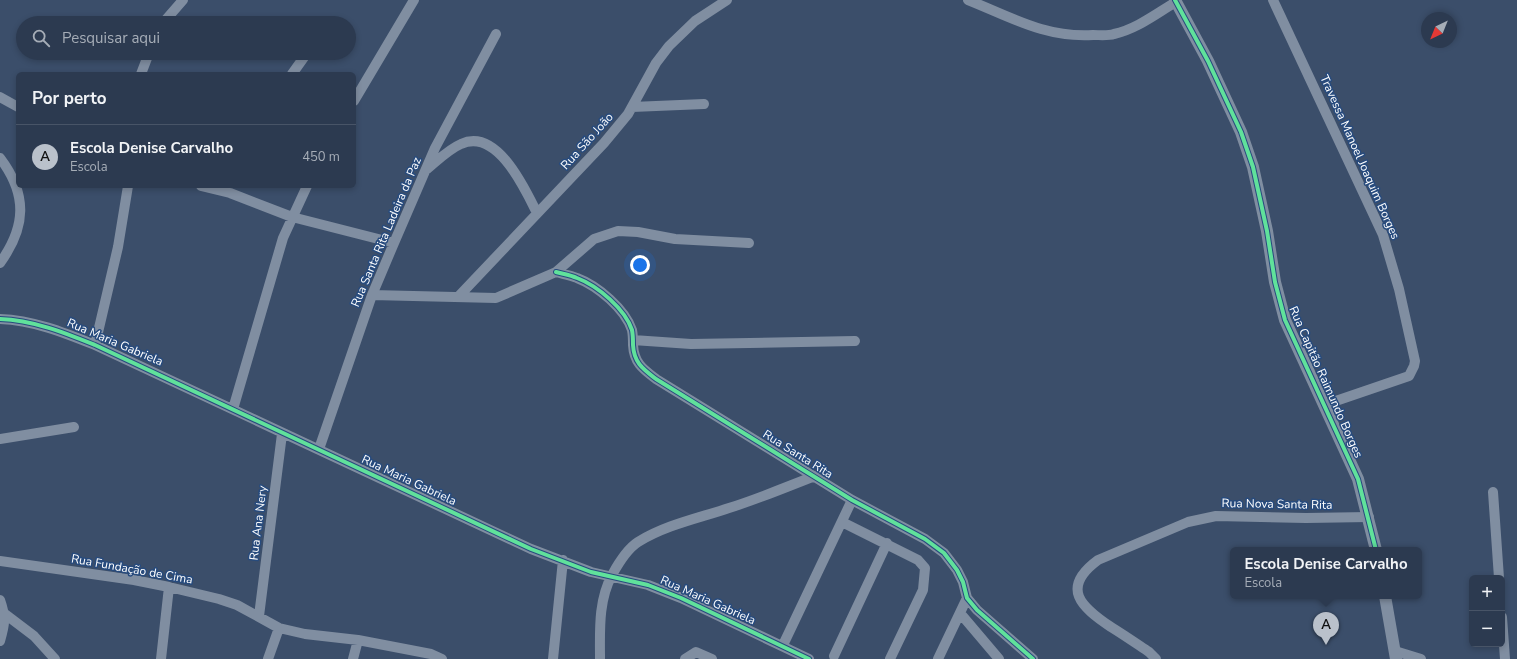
<!DOCTYPE html>
<html lang="pt">
<meta charset="utf-8">
<style>
:root{--surface:#2c3a50;--page:#38455a;--text:#f1f3f6;--muted:#a6adb7;--line:#485467;--accent:#bac1cb}
body{margin:0;font-family:"Nunito Sans",sans-serif;background:var(--page);color:var(--text)}
.controls{position:absolute;right:12px;bottom:12px;display:grid;overflow:hidden;border-radius:6px;box-shadow:0 2px 6px #0003}
.controls button{width:36px;height:36px;display:grid;place-items:center;padding:0;border:0;border-bottom:1px solid var(--line);background:var(--surface);color:var(--text);font:20px sans-serif}
.compass{position:absolute;left:1421px;top:12px;width:36px;height:36px;border-radius:50%;background:var(--surface);box-shadow:0 2px 6px #0003;rotate:223deg}
.you{position:absolute;left:640px;top:265px;width:14px;height:14px;margin:-10px;border:3px solid #fff;border-radius:50%;background:#1a73e8;box-shadow:0 0 0 6px #1a73e833}
.badge{display:grid;place-items:center;width:26px;height:26px;border-radius:50%;background:var(--accent);color:#111;font-size:13px;font-weight:700}
.pin{position:absolute;translate:-50% -33px;filter:drop-shadow(0 1px 2px #0008)}
.pin::after{content:'';position:absolute;top:21px;width:14px;height:12px;background:inherit;clip-path:polygon(0 0,100% 0,50% 100%)}
.popup{position:absolute;left:1230px;top:547px;width:192px;height:52px;box-sizing:border-box;display:grid;place-content:center;border-radius:6px;background:var(--surface);filter:drop-shadow(0 1px 3px #0005);font-size:13px;white-space:nowrap;color:var(--muted)}
.popup b{font-size:15px;color:var(--text)}
.popup::after{content:'';position:absolute;left:50%;top:100%;margin-left:-8px;border:8px solid transparent;border-top-color:var(--surface)}
.list{margin:0;padding:0;list-style:none}
h2{display:flex;justify-content:space-between;align-items:center;height:52px;margin:0;padding:0 16px;font-size:17px}
h2 small{font-size:13px;font-weight:400;color:var(--muted)}
.list li{display:grid;grid-template-columns:26px 1fr auto;gap:12px;align-items:center;box-sizing:border-box;height:64px;padding:0 16px;border-top:1px solid var(--line)}
.list b{display:block;font-size:15px;white-space:nowrap}
.list p{margin:0;font-size:13px;white-space:nowrap;color:var(--muted)}
.list em{font-size:13px;font-style:normal;color:var(--muted)}
.icon{flex:none;width:22px;height:22px;fill:none;stroke:currentColor;stroke-width:2;stroke-linecap:round;stroke-linejoin:round}
.map{position:relative;flex:none;width:1517px;height:659px;overflow:hidden}
.search{position:absolute;background:var(--surface);box-shadow:0 2px 6px #0003;left:16px;top:16px;width:340px;height:44px;display:flex;align-items:center;gap:10px;box-sizing:border-box;padding:0 14px;border-radius:22px;color:var(--muted);font-size:15px}
.panel{position:absolute;background:var(--surface);box-shadow:0 2px 6px #0003;left:16px;top:72px;width:340px;height:116px;border-radius:6px}
.map>svg:first-child{display:block}
.lines{fill:none;stroke-linecap:round;stroke-linejoin:round}
.minor{stroke:#808ea1;stroke-width:10}
.tertiary{stroke:#808ea1;stroke-width:12}
.cycleway-casing{stroke:#274b7e;stroke-width:6}
.cycleway{stroke:#60e19b;stroke-width:4}
.labels{text-anchor:middle;dominant-baseline:central;stroke-width:3;stroke-linejoin:round;paint-order:stroke}
.street-label{font-size:12px;fill:#fff;stroke:#274b7e}
</style>
<div class="map">
<svg width="1517" height="659" viewBox="0 0 1517 659">
<rect width="100%" height="100%" fill="#3b4e6a"/>
<g class="lines">
<path class="minor" d="M968 0C1011 17 1045 38 1093 35 1100 35 1108 36 1114 34 1137 29 1157 13 1176 2
M1273 0 1383 235 1399 289 1415 361 1414 366 1409 376 1324 405
M163 23 183 0
M141 74 149 53
M292 74 307 53
M0 97 18 107
M354 101 414 0
M632 107 704 104
M0 158C28 195 26 227 0 263
M427 169C437 161 449 149 461 144 497 127 525 189 537 213
M201 186 230 193 292 217 394 243
M556 272C563 274 570 275 577 278 598 286 625 309 632 330 633 335 633 340 633 345 634 363 643 369 656 379L852 500 925 539 944 553 957 570 963 582 967 598 977 610 1033 659
M372 295 496 298 556 272 594 239 618 231 638 232 675 239 749 243
M458 297 604 143 628 114 656 63 669 46 695 21 727 0
M0 319C33 320 65 333 95 345L531 549 591 572 648 585 681 598 809 659
M633 340 691 344 855 341
M95 345 118 247 128 186
M233 409 283 238 307 186
M0 439 74 427
M319 449 372 295 394 243 435 148 496 34
M1493 492 1499 578
M842 522 918 560 925 568 923 590 890 659
M0 561 134 580 169 587 219 599 237 605 279 628 305 634 358 640 431 654 442 659
M0 600C6 617 5 624 0 641
M960 613 999 659
M5 614 34 636 55 659
M259 616 282 434
M1502 617 1505 659
M783 645 852 500
M1395 651 1421 659
M834 656 887 543
M161 659 169 587
M268 659 279 628
M353 659 358 640
M553 659 563 560
M600 659C600 631 598 601 612 575 618 564 627 549 638 542 665 525 699 518 729 508 758 499 786 487 815 476
M685 659 696 652 712 659
M938 659 967 598
M1156 659 1149 652C1137 644 1124 635 1111 627 1081 607 1060 588 1098 560L1188 522 1216 516 1306 518 1369 517"/>
<path class="tertiary" d="M1175 0 1208 61 1241 132 1253 167 1267 231 1275 282 1285 320 1358 479 1376 550
M1385 596 1396 659"/>
<defs>
<path id="cycleway" d="M1175 0 1208 61 1241 132 1253 167 1267 231 1275 282 1285 320 1358 479 1376 550
M556 272C563 274 570 275 577 278 598 286 625 309 632 330 633 335 633 340 633 345 634 363 643 369 656 379L852 500 925 539 944 553 957 570 963 582 967 598 977 610 1033 659
M0 319C33 320 65 333 95 345L531 549 591 572 648 585 681 598 809 659"/>
</defs>
<use href="#cycleway" class="cycleway-casing"/>
<use href="#cycleway" class="cycleway"/>
</g>
<g class="labels">
<g class="street-label">
<text transform="translate(587 141) rotate(-48)">Rua São João</text>
<text transform="translate(1360 157) rotate(66)">Travessa Manoel Joaquim Borges</text>
<text transform="translate(386 232) rotate(-67)">Rua Santa Rita Ladeira da Paz</text>
<text transform="translate(115 342) rotate(23)">Rua Maria Gabriela</text>
<text transform="translate(1326 382) rotate(66)">Rua Capitão Raimundo Borges</text>
<text transform="translate(798 454) rotate(32)">Rua Santa Rita</text>
<text transform="translate(409 480) rotate(25)">Rua Maria Gabriela</text>
<text transform="translate(1277 504) rotate(1)">Rua Nova Santa Rita</text>
<text transform="translate(258 523) rotate(-83)">Rua Ana Nery</text>
<text transform="translate(132 569) rotate(10)">Rua Fundação de Cima</text>
<text transform="translate(708 600) rotate(24)">Rua Maria Gabriela</text>
</g>
</g>
</svg>
<div class="controls">
<button>+</button>
<button>−</button>
</div>
<svg class="compass" viewBox="-18 -18 36 36"><path d="M0-13l5 13h-10z" fill="#e53935"/><path d="M0 13l5-13h-10z" fill="#a6adb7"/></svg>
<div class="you"></div>
<div class="pin badge" style="left:1326px;top:645px">A</div>
<div class="popup"><b>Escola Denise Carvalho</b>Escola</div>
<div class="search"><svg class="icon" aria-label="search" viewBox="0 0 24 24"><circle cx="10" cy="10" r="6"/><path d="M15 15l6 6"/></svg>Pesquisar aqui</div>
<section class="panel">
<h2>Por perto<small></small></h2>
<ul class="list">
<li><span class="badge">A</span><div><b>Escola Denise Carvalho</b><p>Escola</p></div><em>450 m</em></li>
</ul>
</section>
</div>
